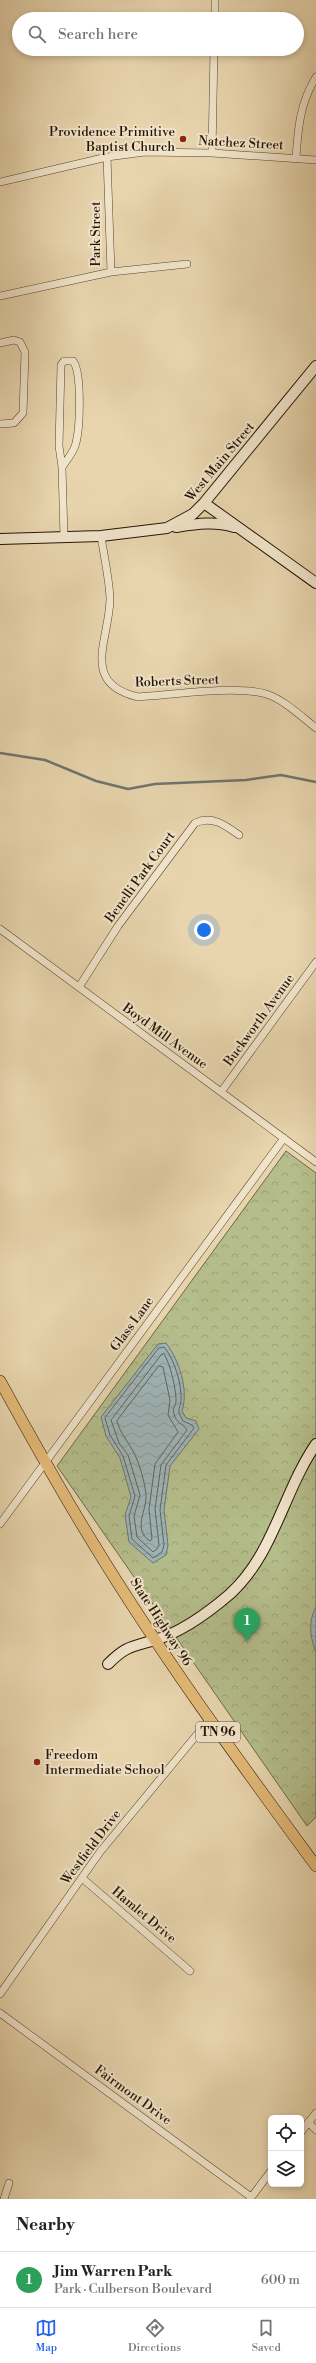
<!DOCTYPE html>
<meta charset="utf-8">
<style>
:root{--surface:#fff;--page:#f6f6f6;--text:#222;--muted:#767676;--line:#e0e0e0;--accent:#2563eb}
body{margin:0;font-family:"Libre Bodoni",serif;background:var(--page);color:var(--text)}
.controls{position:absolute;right:12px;bottom:12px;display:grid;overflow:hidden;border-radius:6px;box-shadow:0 2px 6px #0003}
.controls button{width:36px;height:36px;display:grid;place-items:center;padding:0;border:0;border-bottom:1px solid var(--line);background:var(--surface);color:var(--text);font:20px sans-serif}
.you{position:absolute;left:204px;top:930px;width:14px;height:14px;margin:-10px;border:3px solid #fff;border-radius:50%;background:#1a73e8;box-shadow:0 0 0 6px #1a73e833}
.badge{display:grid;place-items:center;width:26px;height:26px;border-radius:50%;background:var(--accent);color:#fff;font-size:13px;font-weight:700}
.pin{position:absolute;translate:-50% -33px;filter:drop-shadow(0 1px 2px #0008)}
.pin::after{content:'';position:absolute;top:21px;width:14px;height:12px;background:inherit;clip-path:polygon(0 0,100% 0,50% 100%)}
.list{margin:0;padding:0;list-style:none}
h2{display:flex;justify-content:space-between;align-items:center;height:52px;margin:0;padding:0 16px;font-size:17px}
h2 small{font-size:13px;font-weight:400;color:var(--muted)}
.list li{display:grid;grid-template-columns:26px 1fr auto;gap:12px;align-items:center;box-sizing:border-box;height:56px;padding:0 16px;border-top:1px solid var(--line)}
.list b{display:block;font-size:15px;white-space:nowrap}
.list p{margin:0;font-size:13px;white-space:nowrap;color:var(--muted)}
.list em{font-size:13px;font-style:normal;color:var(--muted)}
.icon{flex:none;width:22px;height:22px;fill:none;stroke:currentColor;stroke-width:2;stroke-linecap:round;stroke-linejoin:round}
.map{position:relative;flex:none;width:316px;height:2199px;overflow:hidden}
.search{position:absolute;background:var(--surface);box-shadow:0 2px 6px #0003;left:12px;right:12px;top:12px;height:44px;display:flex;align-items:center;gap:10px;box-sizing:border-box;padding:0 14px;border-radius:22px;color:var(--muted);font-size:15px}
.sheet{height:108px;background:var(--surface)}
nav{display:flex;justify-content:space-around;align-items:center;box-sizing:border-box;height:56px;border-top:1px solid var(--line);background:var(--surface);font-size:11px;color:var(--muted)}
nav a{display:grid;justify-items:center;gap:2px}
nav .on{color:var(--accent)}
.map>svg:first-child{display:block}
.park{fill:url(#park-crowns);stroke:#6d6848}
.water{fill:url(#water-waves);stroke:#6e7570}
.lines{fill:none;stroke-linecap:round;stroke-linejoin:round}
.shore{stroke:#62645e;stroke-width:1}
.stream{stroke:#6e7570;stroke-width:2.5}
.street-casing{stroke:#56442f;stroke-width:8}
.secondary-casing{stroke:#261405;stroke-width:12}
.primary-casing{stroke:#261405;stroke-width:12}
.street{stroke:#f0e4ca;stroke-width:7}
.secondary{stroke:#f0e4ca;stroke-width:10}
.primary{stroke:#e4ba77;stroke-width:11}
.poi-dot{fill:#8f2418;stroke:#f0e4ca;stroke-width:1.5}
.labels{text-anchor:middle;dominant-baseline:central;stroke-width:4;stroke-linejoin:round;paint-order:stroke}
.shield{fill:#f0e4ca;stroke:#635240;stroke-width:1}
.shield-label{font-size:12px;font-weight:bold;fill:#261405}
.poi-label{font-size:13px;fill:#261405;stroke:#f0e4ca;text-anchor:end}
.street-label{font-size:13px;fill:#261405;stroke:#f0e4ca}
</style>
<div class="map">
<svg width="316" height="2199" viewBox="0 0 316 2199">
<defs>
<pattern id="park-crowns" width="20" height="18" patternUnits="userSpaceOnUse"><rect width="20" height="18" fill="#b4bd8b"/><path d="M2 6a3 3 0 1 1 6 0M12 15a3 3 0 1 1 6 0" fill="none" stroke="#9ba276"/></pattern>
<pattern id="water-waves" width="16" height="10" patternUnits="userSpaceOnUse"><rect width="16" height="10" fill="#9eb5b8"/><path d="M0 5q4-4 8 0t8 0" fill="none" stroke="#889b9d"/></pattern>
</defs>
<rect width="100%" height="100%" fill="#e8d5ae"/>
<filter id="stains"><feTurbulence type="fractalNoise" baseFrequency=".005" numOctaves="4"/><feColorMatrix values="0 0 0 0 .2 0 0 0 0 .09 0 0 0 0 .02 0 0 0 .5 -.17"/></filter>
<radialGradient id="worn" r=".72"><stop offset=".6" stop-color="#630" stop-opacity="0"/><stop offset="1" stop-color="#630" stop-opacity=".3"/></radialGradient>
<path class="park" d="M286 1151 316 1173V1817L307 1826 57 1466Z"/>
<path class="water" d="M166 1343C179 1360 189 1390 182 1411L186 1418 196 1421 199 1429 170 1466 164 1510 168 1545 166 1555 153 1563 129 1542 125 1515 131 1497 120 1458 106 1436 101 1417 158 1344Z
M316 1607V1652C310 1638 308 1621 316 1607Z"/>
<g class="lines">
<path class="shore" d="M159 1348 164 1347C175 1360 182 1385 181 1401 181 1405 178 1408 179 1413L183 1421 192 1425 194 1428 166 1465 160 1510 164 1545 162 1552 153 1558 132 1539 129 1516 135 1496 123 1456 110 1435 105 1418Z
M164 1354C170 1362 177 1393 176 1402 175 1407 172 1409 174 1414 176 1423 183 1424 187 1430L161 1465 155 1509 159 1545 157 1549 153 1552 137 1537 134 1516 140 1495 128 1455 119 1443 111 1420 161 1355Z
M159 1366 163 1367 170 1400 168 1415 178 1432 155 1464 149 1509 152 1539 150 1541C132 1529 147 1511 146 1495 145 1482 139 1462 133 1451 127 1440 120 1433 117 1421Z"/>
<path class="stream" d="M0 753 45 760 96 781 128 789 155 784 246 780 281 775 316 782"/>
<defs>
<path id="street" d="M215 19V0
M212 153 214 49
M107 157 111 272
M296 158C298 128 300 103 316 77
M0 182 107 157 145 152 212 153 316 160
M0 296 111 272 187 264
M0 343 14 340 20 342 25 352 23 413 14 423 0 424
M62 467C67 460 74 452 76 443 80 427 82 372 73 361H64L61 365 59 446 62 467 64 537
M101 536C104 556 109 578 110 598 110 639 79 683 138 697 171 695 236 685 266 694 283 699 302 717 316 728
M0 929 316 1162
M79 987 118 926 195 823C212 815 225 825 239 835
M221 1092 316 962
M0 1524 284 1138
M82 1878 190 1971
M0 1994 100 1852 209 1720
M0 2013 251 2197
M308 2122 316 2130
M301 2132 316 2113
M4 2199 9 2183
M250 2199 271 2171"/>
<path id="secondary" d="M204 503 316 583
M176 527C196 524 214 521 234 527
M0 539 101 536 167 528 193 514 204 503 316 366
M108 1664C126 1646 131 1647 155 1640 182 1632 209 1612 230 1594 274 1554 283 1492 316 1444"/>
<path id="primary" d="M0 1381C30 1435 60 1490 93 1543 161 1655 239 1761 316 1866"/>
</defs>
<use href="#street" class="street-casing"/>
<use href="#secondary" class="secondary-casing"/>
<use href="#primary" class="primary-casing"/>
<use href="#street" class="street"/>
<use href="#secondary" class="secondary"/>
<use href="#primary" class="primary"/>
</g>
<g class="poi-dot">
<circle cx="183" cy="139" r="4"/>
<circle cx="37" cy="1762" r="4"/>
</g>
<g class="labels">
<rect class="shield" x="196" y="1722" width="44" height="20" rx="3"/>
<g class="shield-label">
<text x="218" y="1732">TN 96</text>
</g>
<g class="poi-label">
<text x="175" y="132">Providence Primitive<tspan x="175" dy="15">Baptist Church</tspan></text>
<text x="45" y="1755" text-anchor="start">Freedom<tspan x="45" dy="15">Intermediate School</tspan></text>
</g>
<g class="street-label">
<text transform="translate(241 143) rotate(3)">Natchez Street</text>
<text transform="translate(96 234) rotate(-90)">Park Street</text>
<text transform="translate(220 462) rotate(-50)">West Main Street</text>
<text transform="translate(177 681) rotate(-2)">Roberts Street</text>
<text transform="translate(140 877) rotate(-54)">Benelli Park Court</text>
<text transform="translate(259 1020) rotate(-54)">Buckworth Avenue</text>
<text transform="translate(165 1036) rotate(36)">Boyd Mill Avenue</text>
<text transform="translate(132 1324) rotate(-54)">Glass Lane</text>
<text transform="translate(161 1622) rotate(57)">State Highway 96</text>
<text transform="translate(91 1847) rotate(-53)">Westfield Drive</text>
<text transform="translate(144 1915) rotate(40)">Hamlet Drive</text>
<text transform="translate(133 2095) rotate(36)">Fairmont Drive</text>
</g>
</g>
<rect width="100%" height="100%" filter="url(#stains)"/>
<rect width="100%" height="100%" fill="url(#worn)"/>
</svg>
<div class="controls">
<button><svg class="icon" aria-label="locate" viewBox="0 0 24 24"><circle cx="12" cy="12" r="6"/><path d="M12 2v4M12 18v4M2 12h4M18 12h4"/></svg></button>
<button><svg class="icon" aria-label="layers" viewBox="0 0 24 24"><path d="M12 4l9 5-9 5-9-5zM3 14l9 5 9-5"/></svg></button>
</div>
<div class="you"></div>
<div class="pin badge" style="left:247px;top:1641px;background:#2e9e5b">1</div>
<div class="search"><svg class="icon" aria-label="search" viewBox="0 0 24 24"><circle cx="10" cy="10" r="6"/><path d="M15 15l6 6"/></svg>Search here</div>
</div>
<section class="sheet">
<h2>Nearby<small></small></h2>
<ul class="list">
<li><span class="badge" style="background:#2e9e5b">1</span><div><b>Jim Warren Park</b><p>Park · Culberson Boulevard</p></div><em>600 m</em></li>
</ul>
</section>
<nav>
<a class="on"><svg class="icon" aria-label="map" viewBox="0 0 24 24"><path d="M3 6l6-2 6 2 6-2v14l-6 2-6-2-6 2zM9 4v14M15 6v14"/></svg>Map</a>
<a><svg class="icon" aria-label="directions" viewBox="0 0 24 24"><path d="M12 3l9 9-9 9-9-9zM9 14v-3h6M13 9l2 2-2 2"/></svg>Directions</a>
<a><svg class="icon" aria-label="saved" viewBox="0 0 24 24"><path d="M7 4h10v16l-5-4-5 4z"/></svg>Saved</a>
</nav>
